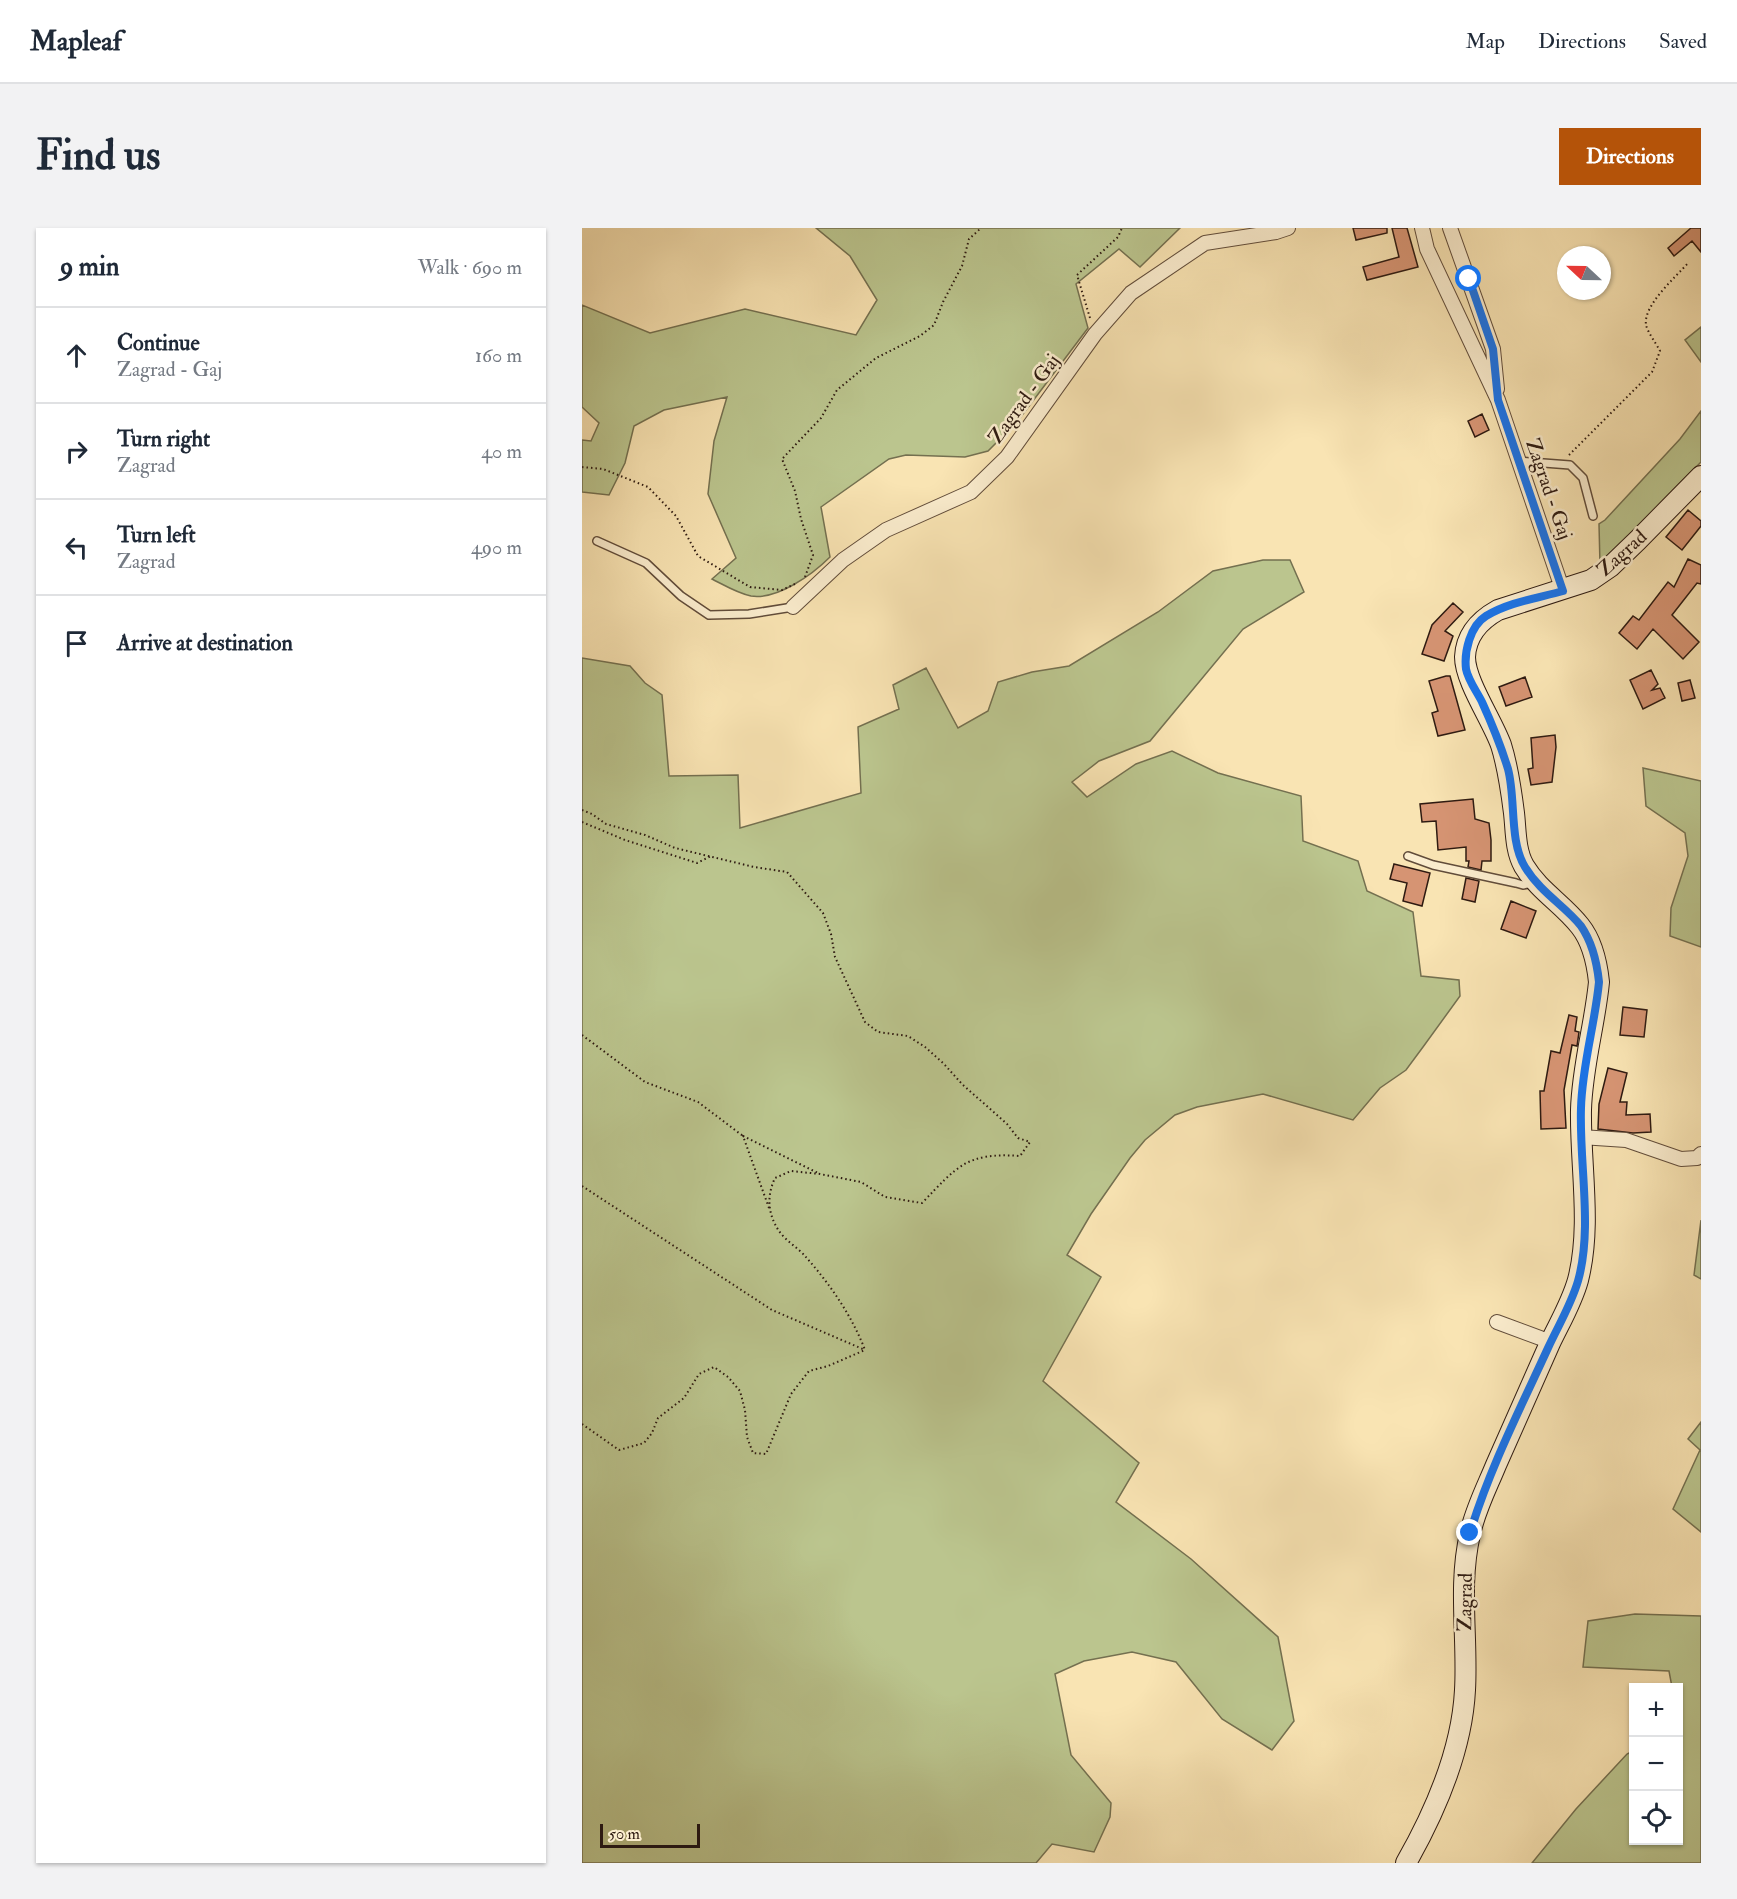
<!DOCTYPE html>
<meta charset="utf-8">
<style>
:root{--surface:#fff;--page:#f2f2f3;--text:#1f2937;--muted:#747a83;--line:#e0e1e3;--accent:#b45309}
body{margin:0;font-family:"IM FELL Double Pica",serif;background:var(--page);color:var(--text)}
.controls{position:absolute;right:18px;bottom:18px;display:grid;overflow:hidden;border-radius:0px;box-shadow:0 2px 4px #0004}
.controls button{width:54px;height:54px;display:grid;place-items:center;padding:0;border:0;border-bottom:2px solid var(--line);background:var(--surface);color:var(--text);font:30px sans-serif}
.compass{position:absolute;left:975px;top:18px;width:54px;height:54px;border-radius:50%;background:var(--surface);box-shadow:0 2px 4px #0004;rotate:292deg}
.scale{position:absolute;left:18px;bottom:15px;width:100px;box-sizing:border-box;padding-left:6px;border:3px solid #2e1a11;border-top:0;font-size:16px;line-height:21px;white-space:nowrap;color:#2e1a11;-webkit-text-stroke:4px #fbedce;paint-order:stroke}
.stop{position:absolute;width:18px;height:18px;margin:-14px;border:4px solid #1a73e8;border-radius:50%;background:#fff}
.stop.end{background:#1a73e8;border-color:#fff;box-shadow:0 2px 6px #0008}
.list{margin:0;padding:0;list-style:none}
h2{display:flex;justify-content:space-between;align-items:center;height:78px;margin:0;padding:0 24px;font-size:26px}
h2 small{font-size:20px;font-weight:400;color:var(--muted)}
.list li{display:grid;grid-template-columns:39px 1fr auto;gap:18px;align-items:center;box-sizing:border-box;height:96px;padding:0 24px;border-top:2px solid var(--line)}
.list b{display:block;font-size:22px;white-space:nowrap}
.list p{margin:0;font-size:20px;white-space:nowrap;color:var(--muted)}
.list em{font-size:20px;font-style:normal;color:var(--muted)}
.icon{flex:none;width:33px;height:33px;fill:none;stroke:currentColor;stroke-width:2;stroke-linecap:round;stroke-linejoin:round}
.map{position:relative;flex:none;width:1119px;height:1635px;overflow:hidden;border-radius:0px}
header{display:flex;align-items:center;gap:36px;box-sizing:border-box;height:84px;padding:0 30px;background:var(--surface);border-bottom:2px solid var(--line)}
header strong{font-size:28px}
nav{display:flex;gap:33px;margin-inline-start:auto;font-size:21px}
.intro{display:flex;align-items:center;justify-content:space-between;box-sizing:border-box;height:144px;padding:0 36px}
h1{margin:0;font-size:42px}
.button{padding:15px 27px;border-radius:0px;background:var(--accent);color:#fff;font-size:21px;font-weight:700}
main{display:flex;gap:36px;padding:0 36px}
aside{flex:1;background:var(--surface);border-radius:0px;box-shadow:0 2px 4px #0004}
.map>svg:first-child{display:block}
.green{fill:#bbc58e;stroke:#747050;stroke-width:1.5}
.building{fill:#d69473;stroke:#2e1a11;stroke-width:1.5}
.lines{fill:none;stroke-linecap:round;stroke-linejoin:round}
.service-casing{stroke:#614c3a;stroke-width:10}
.minor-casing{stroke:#614c3a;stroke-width:16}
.secondary-casing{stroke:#2e1a11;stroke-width:22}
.path{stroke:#2e1a11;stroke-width:2;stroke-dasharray:1.5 3;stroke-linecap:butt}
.service{stroke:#fbedce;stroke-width:7}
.minor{stroke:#fbedce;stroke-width:14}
.secondary{stroke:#fbedce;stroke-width:20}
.route{stroke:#1a73e8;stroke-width:8}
.labels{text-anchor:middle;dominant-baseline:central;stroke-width:5;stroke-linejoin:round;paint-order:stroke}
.street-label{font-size:20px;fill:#2e1a11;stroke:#fbedce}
</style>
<header>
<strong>Mapleaf</strong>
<nav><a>Map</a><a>Directions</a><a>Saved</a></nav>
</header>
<div class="intro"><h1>Find us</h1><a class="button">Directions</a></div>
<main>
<aside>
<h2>9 min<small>Walk · 690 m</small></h2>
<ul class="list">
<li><svg class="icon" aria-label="ahead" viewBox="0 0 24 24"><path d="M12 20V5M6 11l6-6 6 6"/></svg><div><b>Continue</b><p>Zagrad - Gaj</p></div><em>160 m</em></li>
<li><svg class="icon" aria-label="right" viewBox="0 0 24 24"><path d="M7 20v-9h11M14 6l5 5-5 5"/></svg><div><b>Turn right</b><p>Zagrad</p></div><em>40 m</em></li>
<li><svg class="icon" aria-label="left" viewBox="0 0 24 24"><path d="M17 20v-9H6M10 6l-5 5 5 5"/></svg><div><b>Turn left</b><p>Zagrad</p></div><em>490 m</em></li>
<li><svg class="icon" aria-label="arrive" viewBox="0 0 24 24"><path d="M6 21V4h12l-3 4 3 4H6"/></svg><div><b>Arrive at destination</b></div></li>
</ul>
</aside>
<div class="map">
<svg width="1119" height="1635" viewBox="0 0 1119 1635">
<rect width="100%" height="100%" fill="#f9e4b3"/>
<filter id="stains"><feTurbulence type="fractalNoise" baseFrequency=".00333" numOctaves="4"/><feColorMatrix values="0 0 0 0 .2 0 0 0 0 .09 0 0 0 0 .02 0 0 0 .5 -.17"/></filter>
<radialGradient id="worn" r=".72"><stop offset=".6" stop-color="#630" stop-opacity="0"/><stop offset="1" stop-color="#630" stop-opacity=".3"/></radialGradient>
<path class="green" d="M234 0H598L558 39 537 21 494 56 506 100 435 194 406 223 383 229 324 227 307 231 239 279 248 329C230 347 195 372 169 368 155 365 142 357 130 351L154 330 126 266 132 213 145 169 82 182 52 198 43 235 27 267 0 264V212L9 213 17 195 0 179V77L68 105 163 81 274 107 295 72 268 28Z
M1119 99V134L1103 112Z
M1119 183V234L1018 337 1017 296 1023 292 1098 211Z
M681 332H708L722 364 661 401 568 513 517 533 490 554 505 569 554 536 590 523 636 545 719 568 721 613 776 633 785 663 831 684 839 748 877 752 878 768 841 819 824 842 798 860 771 892 681 866 615 879 593 887 563 912 548 930 509 986 485 1027 519 1049 461 1153 557 1235 534 1274 609 1331 696 1409 712 1493 690 1522 640 1491 594 1434 550 1424 502 1433 473 1446 489 1527 529 1575 528 1589 512 1624 470 1616 454 1635H0V430L48 438 63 455 80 467 87 548 156 547 158 600 279 565 276 499 317 481 311 457 344 440 376 500 406 483 416 454 450 444 487 438 576 384 631 343Z
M1061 540 1119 553V719L1088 708 1089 680 1106 628 1103 605 1064 578Z
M1119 992V1051L1112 1047Z
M1119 1194V1304L1091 1281 1118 1222 1106 1211Z
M1053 1386 1119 1388V1635H950L994 1581 1045 1526 1051 1523 1052 1612H1096V1501L1098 1499 1096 1490V1460L1090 1459 1087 1443 1001 1439 1006 1393Z"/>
<path class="building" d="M771 0H805V5L774 12Z
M810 0H825L836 39 785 52 781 39 817 29Z
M1109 0H1119V24L1110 13 1092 28 1086 20Z
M900 186 907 202 893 209 886 193Z
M1106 282 1119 293V298L1100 322 1084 309Z
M1106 331 1119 337V356L1115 355 1090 387 1117 414 1101 431 1071 401 1055 421 1037 405 1051 388 1057 392 1086 354 1092 359Z
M871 375 881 384 863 403 871 408 862 433 840 426 850 397Z
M1069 442 1076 456 1070 462 1078 460 1083 470 1061 481 1048 452Z
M864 448H868L883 502 856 508 850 485 856 483 847 453Z
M943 449 950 469 924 478 917 459Z
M1108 452 1113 470 1100 473 1096 455Z
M973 507 974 519 970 554 949 557 946 541 951 540 949 510Z
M891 571 893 591 907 595 909 612V633H900L899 642 886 639 887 633H884V619L856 622 854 593 840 594 838 576Z
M812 636 848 645 840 678 821 673 825 655 808 651Z
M884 650 897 653 893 674 880 671Z
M929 673 954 683 944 710 919 701Z
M1041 779 1065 782 1062 809 1038 807Z
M987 787 995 789 993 803 997 804 995 818 990 817 982 862 984 900 959 901 958 863H962L969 823 978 825Z
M1026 840 1045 845 1038 874H1045L1044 887 1068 886 1069 904 1051 905 1016 901 1017 876Z"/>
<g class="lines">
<defs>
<path id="service" d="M937 233 988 237 1001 250 1011 288
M15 313 64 335 99 368 127 387 167 386 211 379
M826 628 851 637 934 655 941 657 951 655"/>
<path id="minor" d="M840 0 845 21 916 172 981 363
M868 0 911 121 915 161
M211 379 261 332 304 302 389 264 425 229 513 106 549 65 623 15 694 4 706 0
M999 909 1044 912 1099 931 1115 930 1119 926
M915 1094 969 1114"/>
<path id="secondary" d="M824 1635C853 1584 880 1521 883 1462 886 1410 876 1358 888 1306 893 1282 905 1259 914 1237 932 1196 950 1155 968 1115 978 1094 990 1074 996 1052 1010 997 998 938 999 882 1000 839 1013 796 1017 754 1015 735 1010 713 998 698 981 676 957 663 942 638 933 622 934 602 932 585 929 561 926 539 919 517 910 492 883 453 883 429 884 407 898 392 916 382L1009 352 1028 339 1056 312 1119 248"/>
</defs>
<use href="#service" class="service-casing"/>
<use href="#minor" class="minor-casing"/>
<use href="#secondary" class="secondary-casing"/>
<path class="path" d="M508 90 495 47 536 9 540 0
M987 227 1070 144 1078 123C1074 115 1066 105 1064 97 1061 77 1094 49 1106 35
M0 239 21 241 66 259 94 288 116 328 168 359 200 362 215 355
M223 349 231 327 219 291 213 263 200 231 239 190 255 162 294 130 338 108 352 97 361 74 380 38 387 11 399 0
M0 582 10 586 24 596 63 607 93 620 172 639 205 644 241 685 249 706 253 729 283 794 296 804 326 808 343 819 362 836 380 856 425 896 436 910 448 914 438 928C384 924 375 939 340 975L303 969 279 954 238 946 209 943 193 950C185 967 185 985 197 1003 203 1012 216 1020 223 1028 248 1056 270 1088 283 1122
M0 594 43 612 115 635 129 628
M0 807 63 854 116 874 161 908
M0 958 190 1082 283 1122
M187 980 161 908 236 945
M0 1196 37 1222 62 1215 70 1205 76 1190 102 1170 117 1146 132 1139 146 1149 158 1163 163 1182 165 1209 171 1225 184 1226 209 1166 227 1143 246 1138 283 1122"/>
<use href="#service" class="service"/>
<use href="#minor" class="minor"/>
<use href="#secondary" class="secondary"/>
</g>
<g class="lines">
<path class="route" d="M887 51 911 121 916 172 981 363C956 370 927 374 904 388 888 398 882 424 884 441 886 452 895 464 900 474 910 496 919 518 926 541 934 571 927 613 943 639 959 665 982 677 999 698 1010 714 1015 735 1017 754 1013 796 1000 838 999 880 997 936 1011 1000 996 1053 989 1077 976 1098 966 1120 938 1181 907 1242 888 1305"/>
</g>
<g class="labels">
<g class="street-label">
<text transform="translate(442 171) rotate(-54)">Zagrad - Gaj</text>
<text transform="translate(967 261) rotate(71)">Zagrad - Gaj</text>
<text transform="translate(1040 325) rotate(-42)">Zagrad</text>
<text transform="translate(883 1374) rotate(-89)">Zagrad</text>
</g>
</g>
<rect width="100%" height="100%" filter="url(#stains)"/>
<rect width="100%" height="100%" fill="url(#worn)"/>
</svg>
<div class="controls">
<button>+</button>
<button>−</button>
<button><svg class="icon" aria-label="locate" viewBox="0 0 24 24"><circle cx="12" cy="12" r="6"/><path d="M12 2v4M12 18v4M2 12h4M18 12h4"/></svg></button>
</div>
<svg class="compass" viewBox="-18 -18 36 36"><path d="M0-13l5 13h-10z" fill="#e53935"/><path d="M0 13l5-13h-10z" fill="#747a83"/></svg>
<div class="scale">50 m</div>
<div class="stop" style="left:887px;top:51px"></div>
<div class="stop end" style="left:888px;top:1305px"></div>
</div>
</main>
